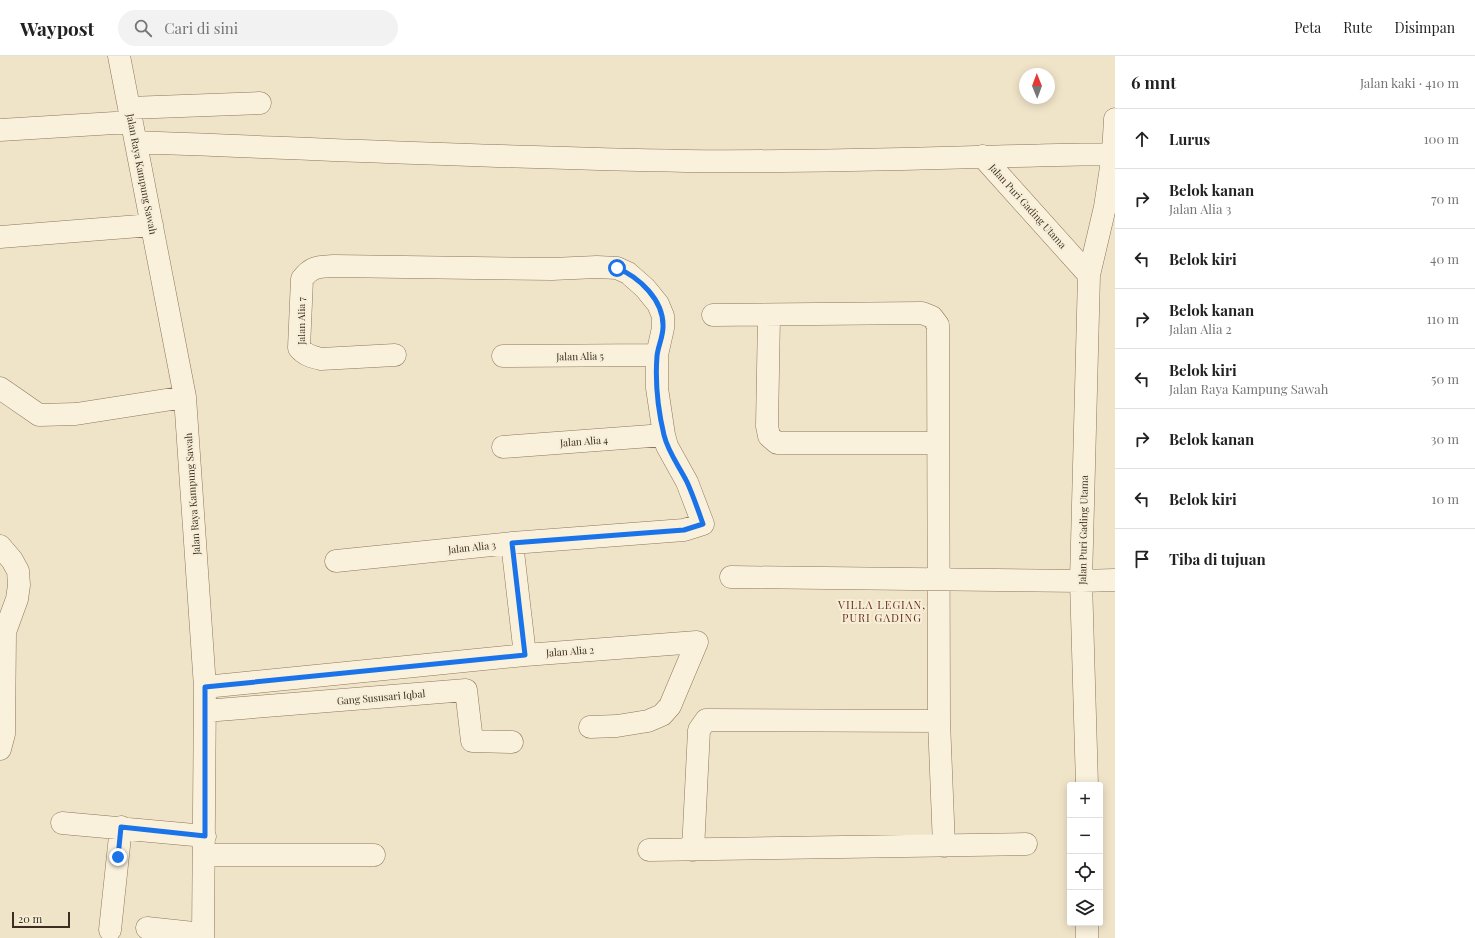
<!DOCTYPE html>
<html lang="id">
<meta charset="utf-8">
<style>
:root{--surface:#fff;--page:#f2f2f2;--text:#222;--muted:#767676;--line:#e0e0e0}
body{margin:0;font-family:"Playfair Display",serif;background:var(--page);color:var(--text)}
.controls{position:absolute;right:12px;bottom:12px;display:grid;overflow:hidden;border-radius:4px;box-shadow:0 2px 10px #0003}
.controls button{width:36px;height:36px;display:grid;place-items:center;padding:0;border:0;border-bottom:1px solid var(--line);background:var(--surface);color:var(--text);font:20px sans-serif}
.compass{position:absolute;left:1019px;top:12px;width:36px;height:36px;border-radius:50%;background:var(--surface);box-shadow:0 2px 10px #0003;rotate:359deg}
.scale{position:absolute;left:12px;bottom:10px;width:58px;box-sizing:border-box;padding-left:4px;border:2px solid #3d2e20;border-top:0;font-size:11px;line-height:14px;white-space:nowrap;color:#3d2e20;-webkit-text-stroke:3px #f7eed8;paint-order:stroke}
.stop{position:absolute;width:12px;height:12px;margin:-9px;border:3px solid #1a73e8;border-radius:50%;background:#fff}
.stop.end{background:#1a73e8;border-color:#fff;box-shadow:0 1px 4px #0008}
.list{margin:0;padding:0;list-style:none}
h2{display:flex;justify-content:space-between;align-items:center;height:52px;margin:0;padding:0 16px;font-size:17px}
h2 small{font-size:13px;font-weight:400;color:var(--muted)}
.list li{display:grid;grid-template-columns:26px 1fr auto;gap:12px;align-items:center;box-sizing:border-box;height:60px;padding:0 16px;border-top:1px solid var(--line)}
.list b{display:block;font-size:15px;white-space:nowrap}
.list p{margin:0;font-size:13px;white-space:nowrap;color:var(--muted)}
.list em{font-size:13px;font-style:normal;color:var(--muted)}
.icon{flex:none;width:22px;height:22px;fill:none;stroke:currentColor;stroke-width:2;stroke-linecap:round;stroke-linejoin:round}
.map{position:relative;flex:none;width:1115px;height:882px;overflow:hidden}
header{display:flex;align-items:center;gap:24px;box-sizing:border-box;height:56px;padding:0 20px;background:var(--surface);border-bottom:1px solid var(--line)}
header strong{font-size:19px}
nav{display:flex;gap:22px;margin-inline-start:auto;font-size:14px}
.search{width:280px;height:36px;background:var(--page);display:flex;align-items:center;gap:10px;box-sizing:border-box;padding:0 14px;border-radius:22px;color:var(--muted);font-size:15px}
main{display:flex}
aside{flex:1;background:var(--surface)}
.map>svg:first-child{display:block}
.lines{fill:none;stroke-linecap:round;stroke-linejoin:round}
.minor-casing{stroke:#8d765c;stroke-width:23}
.minor{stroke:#faf1dc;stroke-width:22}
.route{stroke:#1a73e8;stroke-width:5}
.labels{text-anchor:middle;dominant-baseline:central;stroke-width:4;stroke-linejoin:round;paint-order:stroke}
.street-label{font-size:10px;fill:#3d2e20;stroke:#f7eed8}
.neighbourhood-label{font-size:11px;letter-spacing:1px;fill:#6b2e1e;stroke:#f7eed8}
</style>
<header>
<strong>Waypost</strong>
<div class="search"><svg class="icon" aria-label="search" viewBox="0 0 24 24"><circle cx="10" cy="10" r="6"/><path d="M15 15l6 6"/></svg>Cari di sini</div>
<nav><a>Peta</a><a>Rute</a><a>Disimpan</a></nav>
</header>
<main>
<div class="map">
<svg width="1115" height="882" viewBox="0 0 1115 882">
<rect width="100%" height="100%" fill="#f0e4c8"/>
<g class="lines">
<defs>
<path id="minor" d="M119 0 185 341 205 631 203 882
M129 52 260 47
M0 74 131 66
M136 86C319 93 502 102 686 105 828 107 970 100 1113 98
M982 100 1089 219
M0 181 152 169
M713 259 922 257 932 261 938 269 939 665 944 790
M769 260 767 370 769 380 777 387H938
M503 300 657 299
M0 332 39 359 76 358 185 341
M503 391 664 379
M512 487 525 599
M0 490 12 504 18 515 19 529 17 543 5 576 4 678 0 693
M336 505 512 487 684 474 703 468 687 426 667 390 664 379 657 332V299L663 272V260L658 248 645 232 628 217 617 212 597 211 552 213 334 210C318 211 312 210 302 223L299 292C305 299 312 301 321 303L395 299
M731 521 1081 525 1115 524
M205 631 525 599 697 586 670 650 662 659 648 665 617 670 590 671
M205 655 466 634 472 685 512 686
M1087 729 1081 525 1089 219 1105 151 1113 98 1115 63
M62 767 205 780
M649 794 1026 788
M693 794 699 674 706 664 939 665
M205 799H374
M147 872 203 878
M110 874 121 771
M1087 882V867"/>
</defs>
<use href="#minor" class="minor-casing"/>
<use href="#minor" class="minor"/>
</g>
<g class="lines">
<path class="route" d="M118 801 121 771 205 780V631L525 599 512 487 684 474 703 468C698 454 693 439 687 426 679 410 668 396 664 379 658 354 655 326 657 300 658 290 663 281 663 271 664 244 639 221 617 212"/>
</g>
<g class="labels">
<g class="street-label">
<text transform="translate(142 118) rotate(79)">Jalan Raya Kampung Sawah</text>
<text transform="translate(1028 150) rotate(48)">Jalan Puri Gading Utama</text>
<text transform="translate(301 265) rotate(-90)">Jalan Alia 7</text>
<text transform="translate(580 300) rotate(-1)">Jalan Alia 5</text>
<text transform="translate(584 385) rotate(-4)">Jalan Alia 4</text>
<text transform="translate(192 438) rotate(-94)">Jalan Raya Kampung Sawah</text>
<text transform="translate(1083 474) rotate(-89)">Jalan Puri Gading Utama</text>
<text transform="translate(472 491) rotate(-6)">Jalan Alia 3</text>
<text transform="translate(570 595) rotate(-4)">Jalan Alia 2</text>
<text transform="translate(381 641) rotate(-5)">Gang Sususari Iqbal</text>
</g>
<g class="neighbourhood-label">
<text x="882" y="548">VILLA LEGIAN,<tspan x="882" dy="13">PURI GADING</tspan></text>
</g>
</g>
</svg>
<div class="controls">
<button>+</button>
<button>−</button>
<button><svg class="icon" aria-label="locate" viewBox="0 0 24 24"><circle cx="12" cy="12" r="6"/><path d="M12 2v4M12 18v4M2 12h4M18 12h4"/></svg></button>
<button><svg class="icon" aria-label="layers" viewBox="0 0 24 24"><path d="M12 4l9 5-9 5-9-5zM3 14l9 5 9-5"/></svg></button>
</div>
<svg class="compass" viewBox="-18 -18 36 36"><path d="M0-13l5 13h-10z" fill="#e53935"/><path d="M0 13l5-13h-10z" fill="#767676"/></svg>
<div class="scale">20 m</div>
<div class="stop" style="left:617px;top:212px"></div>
<div class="stop end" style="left:118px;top:801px"></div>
</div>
<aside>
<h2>6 mnt<small>Jalan kaki · 410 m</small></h2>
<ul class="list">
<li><svg class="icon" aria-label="ahead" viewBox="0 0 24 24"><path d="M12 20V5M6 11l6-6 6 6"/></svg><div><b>Lurus</b></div><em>100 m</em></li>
<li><svg class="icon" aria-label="right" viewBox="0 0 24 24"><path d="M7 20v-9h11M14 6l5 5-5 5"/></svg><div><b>Belok kanan</b><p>Jalan Alia 3</p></div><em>70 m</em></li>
<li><svg class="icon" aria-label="left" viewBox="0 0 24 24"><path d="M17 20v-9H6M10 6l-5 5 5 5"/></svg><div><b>Belok kiri</b></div><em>40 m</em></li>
<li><svg class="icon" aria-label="right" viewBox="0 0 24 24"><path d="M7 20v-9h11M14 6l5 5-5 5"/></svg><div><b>Belok kanan</b><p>Jalan Alia 2</p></div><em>110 m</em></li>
<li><svg class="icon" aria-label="left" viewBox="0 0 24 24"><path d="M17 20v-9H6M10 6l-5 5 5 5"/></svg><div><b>Belok kiri</b><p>Jalan Raya Kampung Sawah</p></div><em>50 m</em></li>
<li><svg class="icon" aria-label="right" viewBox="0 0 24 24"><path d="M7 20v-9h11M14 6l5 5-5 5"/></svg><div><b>Belok kanan</b></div><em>30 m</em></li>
<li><svg class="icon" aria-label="left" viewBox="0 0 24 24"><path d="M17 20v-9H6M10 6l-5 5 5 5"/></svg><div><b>Belok kiri</b></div><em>10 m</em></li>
<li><svg class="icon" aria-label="arrive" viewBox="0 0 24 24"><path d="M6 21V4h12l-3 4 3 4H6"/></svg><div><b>Tiba di tujuan</b></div></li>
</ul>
</aside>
</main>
